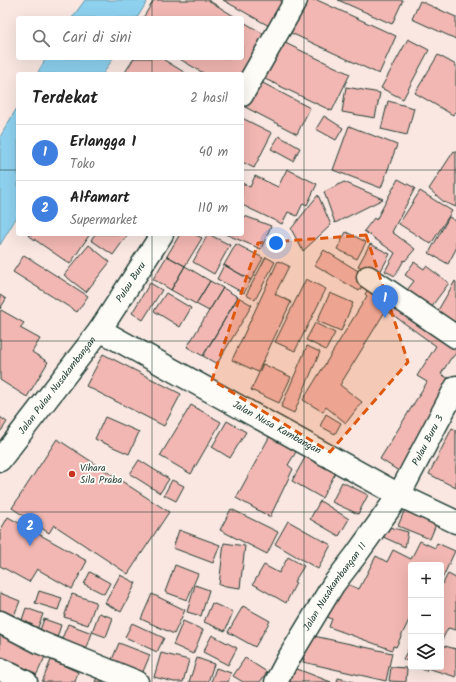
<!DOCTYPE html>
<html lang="id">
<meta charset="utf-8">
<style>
:root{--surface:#fff;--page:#f2f2f2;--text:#222;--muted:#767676;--line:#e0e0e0;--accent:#c8321e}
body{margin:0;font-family:Kalam,sans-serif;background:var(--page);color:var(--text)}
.controls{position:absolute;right:12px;bottom:12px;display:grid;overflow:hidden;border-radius:4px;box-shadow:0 4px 16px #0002}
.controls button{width:36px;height:36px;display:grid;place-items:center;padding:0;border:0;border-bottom:1px solid var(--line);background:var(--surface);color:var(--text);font:20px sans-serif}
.you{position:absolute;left:276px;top:243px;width:14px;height:14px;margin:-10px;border:3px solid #fff;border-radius:50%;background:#1a73e8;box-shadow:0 0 0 6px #1a73e833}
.badge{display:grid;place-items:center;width:26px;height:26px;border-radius:50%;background:var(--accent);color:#fff;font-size:13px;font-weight:700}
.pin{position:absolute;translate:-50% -33px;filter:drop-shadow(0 1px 2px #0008)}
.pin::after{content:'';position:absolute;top:21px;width:14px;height:12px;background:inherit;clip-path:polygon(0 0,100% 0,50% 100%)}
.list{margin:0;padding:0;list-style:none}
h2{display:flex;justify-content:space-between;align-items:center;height:52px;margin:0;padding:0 16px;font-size:17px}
h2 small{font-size:13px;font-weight:400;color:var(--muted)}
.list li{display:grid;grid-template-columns:26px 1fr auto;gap:12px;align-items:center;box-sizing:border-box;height:56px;padding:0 16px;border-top:1px solid var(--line)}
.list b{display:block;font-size:15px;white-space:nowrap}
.list p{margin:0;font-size:13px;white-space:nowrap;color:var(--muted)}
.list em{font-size:13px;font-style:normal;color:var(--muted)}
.icon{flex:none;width:22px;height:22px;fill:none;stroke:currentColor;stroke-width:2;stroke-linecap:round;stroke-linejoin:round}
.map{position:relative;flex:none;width:456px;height:682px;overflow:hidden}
.search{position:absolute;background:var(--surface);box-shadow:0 4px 16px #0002;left:16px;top:16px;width:228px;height:44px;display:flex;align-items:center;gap:10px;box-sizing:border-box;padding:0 14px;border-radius:4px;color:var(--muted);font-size:15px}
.panel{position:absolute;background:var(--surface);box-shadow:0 4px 16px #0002;left:16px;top:72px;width:228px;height:164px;border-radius:4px}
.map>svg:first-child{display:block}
.water{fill:#8ed1ef;stroke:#6296a4}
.building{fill:#f2b7b2;stroke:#1f3d34}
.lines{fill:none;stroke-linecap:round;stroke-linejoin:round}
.minor-casing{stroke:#1f3d34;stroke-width:25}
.tertiary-casing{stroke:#1f3d34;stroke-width:25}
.minor{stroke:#fdfcf7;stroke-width:22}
.tertiary{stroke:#fdfcf7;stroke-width:22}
.marked{fill:#de580e;fill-opacity:0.2;stroke:#de580e;stroke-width:3;stroke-dasharray:8 5;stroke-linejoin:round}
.grid{fill:none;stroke:#1f3d34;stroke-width:1;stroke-opacity:0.55}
.poi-dot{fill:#c8321e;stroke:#fdfcf7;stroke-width:1.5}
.labels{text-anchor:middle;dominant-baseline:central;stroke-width:3.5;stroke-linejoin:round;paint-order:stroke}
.street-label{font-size:10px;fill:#1f3d34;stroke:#fdfcf7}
.poi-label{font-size:10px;fill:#1f3d34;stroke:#fdfcf7;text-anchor:start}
</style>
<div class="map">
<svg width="456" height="682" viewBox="0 0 456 682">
<rect width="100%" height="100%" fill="#fae7e2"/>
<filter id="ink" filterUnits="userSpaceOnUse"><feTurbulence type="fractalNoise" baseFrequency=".025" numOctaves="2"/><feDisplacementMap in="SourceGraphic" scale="8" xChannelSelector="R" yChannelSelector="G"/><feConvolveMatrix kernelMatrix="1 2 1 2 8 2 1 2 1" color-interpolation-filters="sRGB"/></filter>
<g filter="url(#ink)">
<path class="water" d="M85 0H148L137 18H72Z
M46 58H113L103 74H37Z
M18 106V215L0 245V137Z"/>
<path class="building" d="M154 0H208L237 18H143Z
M223 0H283L269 26Z
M306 0H317L396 36 379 74 291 33Z
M338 0H403L392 24Z
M420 1 456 17V39L412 19Z
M242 21 267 36 242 74H205L178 58H242Z
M408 39 429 50 403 99 381 88Z
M283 42 350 74 332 111 265 79Z
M438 55 456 65V110L453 115 415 93Z
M134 58H161L187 74H124Z
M259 81 310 108 297 134 245 107Z
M346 87 380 93 375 118 342 112Z
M388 101 414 108 407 135 381 129Z
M324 116 343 128 336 140 316 129Z
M242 118 272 133 254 168 242 162Z
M349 126 397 145 381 188 333 170Z
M279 136 300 148 293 161 271 149Z
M454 151 456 152V207L444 202 429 189Z
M287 169 317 184 307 205 303 203 297 216 288 212 282 224 242 205V183L250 187 255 176 278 187Z
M398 179 415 188 392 232 415 249 405 261 404 260 395 276 385 271 395 253 364 231 374 218 376 220Z
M344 182 383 199 335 223 324 192Z
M420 191 452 211 431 244 399 224Z
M318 195 331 225 303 251 291 229Z
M242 215 271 226 261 249 225 234H242Z
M449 217 456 221V249L448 264 429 253Z
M346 232 366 242 357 259 337 249Z
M29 234H90L70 264 28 235Z
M95 234H128L113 255 91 240Z
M180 234H194L202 238 185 266 167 256Z
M208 234 230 245 214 274 193 262Z
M236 244 263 258 251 280 224 265Z
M370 244 390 254 378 276 358 266Z
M89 245 110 262 86 292 64 275Z
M324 250 368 277 359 291 315 265Z
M24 255 88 296 77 312 13 272Z
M167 256 185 266 171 290 153 279Z
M266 257 275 262 255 300 246 295Z
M278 261 289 266 275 294 291 302 258 372 232 360Z
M414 262 424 269 426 266 449 283 425 315 401 298 414 281 405 275Z
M224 265 251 280 244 293 217 279Z
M185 266 210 281 196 304 171 290Z
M306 279 326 289 295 351 275 342Z
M210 281 223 288 209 311 196 304Z
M455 281 456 282V333L433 319Z
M150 283 162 290 143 320 132 313Z
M373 283 456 344V353L452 358H451L441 374 454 382 402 473 380 459 427 382 417 376 436 346 386 310 340 385 362 402 346 423 326 407 323 412 303 400 367 296 365 294Z
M223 288 238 297 203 356 187 347Z
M166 293 191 308 180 327 154 311Z
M330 293 353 303 341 331 317 321Z
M0 295 6 299 0 309Z
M238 297 252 305 217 364 203 356Z
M1 310 24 323 20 328 40 339 32 352 48 362 27 397 0 380V312Z
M315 323 335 333 326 350 306 340Z
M307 346 320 352 294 413 281 407Z
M103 354 181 394 164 426 86 386Z
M263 364 291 377 279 403 251 390Z
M191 405 221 422 191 474 160 456Z
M326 414 341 423 335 434 320 426Z
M0 417 7 422 1 431H0Z
M105 417 139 432 129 454 95 439Z
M227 421 246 432 230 458 212 447Z
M452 428 456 430V488L429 474Z
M272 432 299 447 288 465 293 469 270 517 236 498Z
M57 439 169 512 128 574 54 525 49 533 12 508Z
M307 454 337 470 322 498 292 481Z
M139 460 169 479 160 493 130 474Z
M172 480 184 486 176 501 164 495Z
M342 482 368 495 358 514 332 502Z
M320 501 349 519 339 536 310 519Z
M231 509 278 532 267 554 220 530Z
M405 509 437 522 430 539 398 526Z
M8 517 87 561 72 589 37 569 29 582 0 566V531Z
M288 521 331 545 318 569 275 544Z
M386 526 408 532 405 547 381 536Z
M179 530 220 545 213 563 173 548Z
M420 541 435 548 437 543 455 551 441 581V565H411V618H410L396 647 393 646 392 650 329 627 332 619 323 615 338 580 359 589 376 556 387 562 393 550 411 559Z
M224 543 245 546 240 588 219 585Z
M288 557 304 566 294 582 296 583 286 603 253 584 264 565 279 573Z
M175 565 198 574 187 600 165 592Z
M90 572 110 583 104 594 84 584Z
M448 574 456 578V630L448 628 441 642V587Z
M120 575 136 583 121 612 105 603Z
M195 585 209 590 201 616 187 612Z
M39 591 62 598 58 610 35 603Z
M0 593 20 601 13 618 0 613Z
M72 594 96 602 88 625 64 617Z
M152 594 185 610 174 634 141 619Z
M212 603 233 612 225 631 204 622Z
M243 606 270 621 255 647 228 632Z
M26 608 43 614 37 630 21 623Z
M99 613 113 618 106 637 92 632Z
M44 619 61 625 57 638 39 633Z
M183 621 203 630 193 654 173 645Z
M132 623 164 638 157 652 125 637Z
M68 624 92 633 85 653 60 643Z
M0 634 45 657 34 680 0 663Z
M212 635 237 648 228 665 203 652Z
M309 635 392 653 386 681 303 662Z
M119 643 150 655 142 674 111 662Z
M411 644V663L403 659Z
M441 645 456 649V677L427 668 426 671 418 667H441Z
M161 653 189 660 183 682H174L154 677Z
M197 658 214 664 208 682H189Z
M245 658 267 672 260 682H243L233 676Z
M51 660 78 672 75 682H42Z
M292 667 331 682H286Z
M391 667 407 668 406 682 389 681Z
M216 668 231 673 228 682H211Z
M97 677 114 682H95Z
M338 678 354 682H337Z"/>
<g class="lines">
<defs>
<g id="minor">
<path d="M242 95 296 0"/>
<path d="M368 277 456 337"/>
<path id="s1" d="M100 330 162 234"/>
<path d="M0 622 41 643 137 682"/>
<path d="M0 669 26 682"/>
<path id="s2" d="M276 682 287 661 333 585 356 555 399 495 456 387"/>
</g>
<g id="tertiary">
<path id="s3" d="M0 460 100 330 399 495 456 522"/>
</g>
</defs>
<use href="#minor" class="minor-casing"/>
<use href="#tertiary" class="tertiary-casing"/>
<use href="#minor" class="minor"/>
<use href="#tertiary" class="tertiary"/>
</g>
</g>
<path class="marked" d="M366 235 408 362 330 452 212 380 258 243Z"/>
<path class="grid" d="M152 0V18M304 0V682M152 58V74M0 170H18M242 170H456M152 234V682M0 341H456M0 512H456"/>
<circle class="poi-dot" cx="72" cy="474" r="4"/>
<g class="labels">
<g class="street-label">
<text stroke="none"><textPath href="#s1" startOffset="57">Pulau Buru</textPath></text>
<text stroke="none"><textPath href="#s3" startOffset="94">Jalan Pulau Nusakambangan</textPath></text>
<text stroke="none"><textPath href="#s3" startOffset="366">Jalan Nusa Kambangan</textPath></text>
<text stroke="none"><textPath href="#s2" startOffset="286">Pulau Buru 3</textPath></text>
<text stroke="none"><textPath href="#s2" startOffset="112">Jalan Nusakambangan II</textPath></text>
</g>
<g class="poi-label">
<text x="80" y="468">Vihara<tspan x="80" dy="12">Sila Praba</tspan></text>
</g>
</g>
</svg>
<div class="controls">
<button>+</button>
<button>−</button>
<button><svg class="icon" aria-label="layers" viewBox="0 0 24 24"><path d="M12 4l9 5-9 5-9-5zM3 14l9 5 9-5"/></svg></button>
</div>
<div class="you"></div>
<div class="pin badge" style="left:385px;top:318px;background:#3f7fe0">1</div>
<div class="pin badge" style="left:30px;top:546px;background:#3f7fe0">2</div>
<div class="search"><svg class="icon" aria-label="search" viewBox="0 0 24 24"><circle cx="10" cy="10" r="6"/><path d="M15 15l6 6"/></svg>Cari di sini</div>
<section class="panel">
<h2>Terdekat<small>2 hasil</small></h2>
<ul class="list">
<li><span class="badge" style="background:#3f7fe0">1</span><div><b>Erlangga 1</b><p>Toko</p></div><em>40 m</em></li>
<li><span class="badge" style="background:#3f7fe0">2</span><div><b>Alfamart</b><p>Supermarket</p></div><em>110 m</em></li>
</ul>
</section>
</div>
